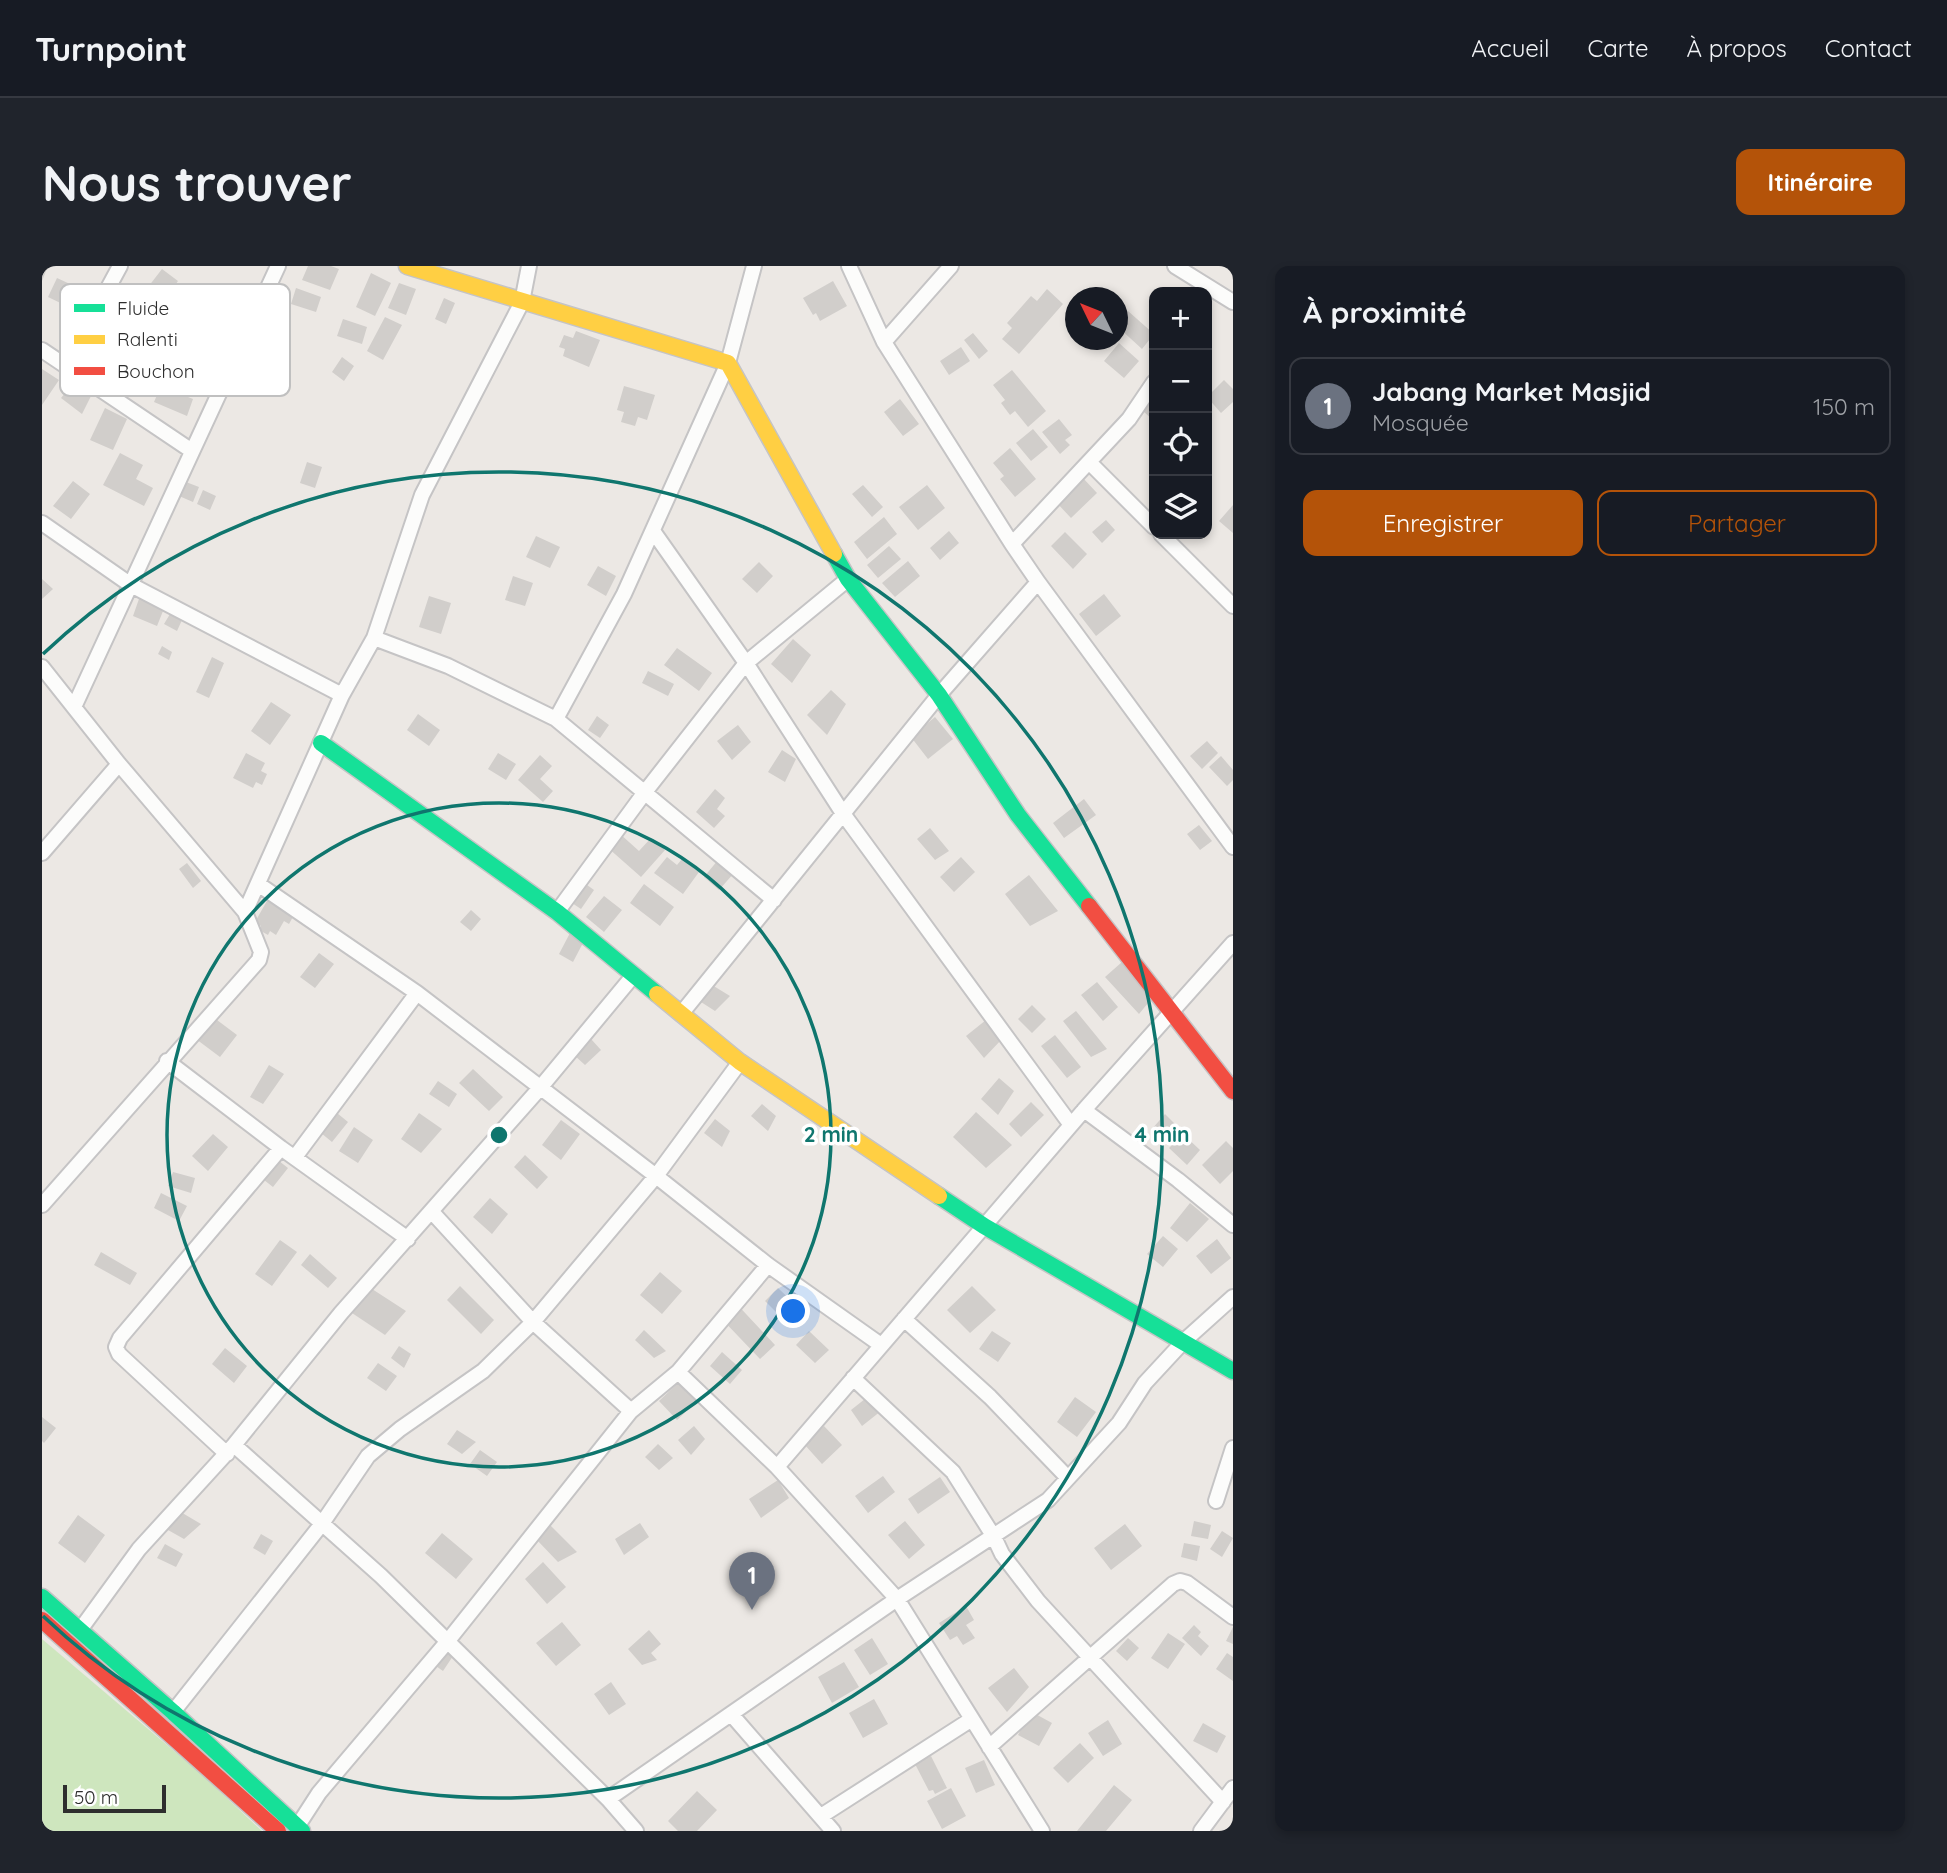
<!DOCTYPE html>
<html lang="fr">
<meta charset="utf-8">
<style>
:root{--surface:#171b24;--page:#20242c;--text:#f1f3f6;--muted:#9ea1a6;--line:#363941;--accent:#b45309}
body{margin:0;font-family:Quicksand,sans-serif;background:var(--page);color:var(--text)}
.controls{position:absolute;right:21px;top:21px;display:grid;overflow:hidden;border-radius:14px;box-shadow:0 4px 10px #0003}
.controls button{width:63px;height:63px;display:grid;place-items:center;padding:0;border:0;border-bottom:2px solid var(--line);background:var(--surface);color:var(--text);font:35px sans-serif}
.compass{position:absolute;left:1023px;top:21px;width:63px;height:63px;border-radius:50%;background:var(--surface);box-shadow:0 4px 10px #0003;rotate:313deg}
.scale{position:absolute;left:21px;bottom:18px;width:103px;box-sizing:border-box;padding-left:7px;border:4px solid #2e2e2e;border-top:0;font-size:19px;line-height:24px;white-space:nowrap;color:#2e2e2e;-webkit-text-stroke:5px #fff;paint-order:stroke}
.you{position:absolute;left:752px;top:1046px;width:24px;height:24px;margin:-18px;border:5px solid #fff;border-radius:50%;background:#1a73e8;box-shadow:0 0 0 10px #1a73e833}
.badge{display:grid;place-items:center;width:46px;height:46px;border-radius:50%;background:var(--accent);color:#fff;font-size:23px;font-weight:700}
.pin{position:absolute;translate:-50% -58px;filter:drop-shadow(0 2px 4px #0008)}
.pin::after{content:'';position:absolute;top:37px;width:24px;height:21px;background:inherit;clip-path:polygon(0 0,100% 0,50% 100%)}
.list{margin:0;padding:0;list-style:none}
h2{display:flex;justify-content:space-between;align-items:center;height:91px;margin:0;padding:0 28px;font-size:30px}
h2 small{font-size:23px;font-weight:400;color:var(--muted)}
.list li{display:grid;grid-template-columns:46px 1fr auto;gap:21px;align-items:center;box-sizing:border-box;height:98px;margin:0 14px 14px;padding:0 14px;border:2px solid var(--line);border-radius:14px}
.list b{display:block;font-size:26px;white-space:nowrap}
.list p{margin:0;font-size:23px;white-space:nowrap;color:var(--muted)}
.list em{font-size:23px;font-style:normal;color:var(--muted)}
.actions{display:flex;gap:14px;padding:21px 28px}
.actions a{flex:1;padding:16px 0;border:2px solid var(--accent);border-radius:14px;text-align:center;font-size:24px;color:var(--accent)}
.actions .main{background:var(--accent);color:#fff}
.icon{flex:none;width:38px;height:38px;fill:none;stroke:currentColor;stroke-width:2;stroke-linecap:round;stroke-linejoin:round}
.map{position:relative;flex:none;width:1191px;height:1565px;overflow:hidden;border-radius:14px}
header{display:flex;align-items:center;gap:42px;box-sizing:border-box;height:98px;padding:0 35px;background:var(--surface);border-bottom:2px solid var(--line)}
header strong{font-size:33px}
nav{display:flex;gap:38px;margin-inline-start:auto;font-size:24px}
.intro{display:flex;align-items:center;justify-content:space-between;box-sizing:border-box;height:168px;padding:0 42px}
h1{margin:0;font-size:49px}
.button{padding:18px 32px;border-radius:14px;background:var(--accent);color:#fff;font-size:24px;font-weight:700}
main{display:flex;gap:42px;padding:0 42px}
aside{flex:1;background:var(--surface);border-radius:14px;box-shadow:0 4px 10px #0003}
.map>svg:first-child{display:block}
.green{fill:#cee6be}
.building{fill:#d1cecb}
.lines{fill:none;stroke-linecap:round;stroke-linejoin:round}
.street-casing{stroke:#c5c4c5;stroke-width:18}
.fast-casing{stroke:#c5c4c5;stroke-width:19}
.slow-casing{stroke:#c5c4c5;stroke-width:19}
.jam-casing{stroke:#c5c4c5;stroke-width:19}
.street{stroke:#fcfcfb;stroke-width:14}
.fast{stroke:#16e098;stroke-width:16}
.slow{stroke:#ffcf43;stroke-width:16}
.jam{stroke:#f24e42;stroke-width:16}
.ring{fill:none;stroke:#0f766e;stroke-width:3.5}
.key{fill:#fff;stroke:#c0c0c0;stroke-width:2}
.key-label{font-size:19px;fill:#2e2e2e}
.centre{fill:#0f766e;stroke:#fff;stroke-width:3.5}
.ring-label{font-size:21px;text-anchor:middle;font-weight:bold;fill:#0f766e;stroke:#fff;stroke-width:7;stroke-linejoin:round;paint-order:stroke}
</style>
<header>
<strong>Turnpoint</strong>
<nav><a>Accueil</a><a>Carte</a><a>À propos</a><a>Contact</a></nav>
</header>
<div class="intro"><h1>Nous trouver</h1><a class="button">Itinéraire</a></div>
<main>
<div class="map">
<svg width="1191" height="1565" viewBox="0 0 1191 1565">
<rect width="100%" height="100%" fill="#ece8e4"/>
<path class="green" d="M0 1373 158 1507 220 1565H0Z"/>
<path class="building" d="M0 0H6L0 15Z
M266 0H289L297 3 288 24 260 14Z
M120 3 136 15 120 38 103 25Z
M329 7 349 17 333 50 314 41Z
M15 12 43 25 33 44 6 31Z
M791 15 805 40 778 55 774 47 771 49 761 32Z
M357 17 374 23 364 49 346 42Z
M254 22 279 31 274 46 249 38Z
M1005 23 1021 38 977 88 960 73 970 62 965 57 989 30 995 35Z
M402 32 413 37 404 58 393 53Z
M1086 45 1112 68 1100 83 1076 61V56Z
M343 51 360 59 341 94 325 85Z
M301 53 325 61 320 78 295 70Z
M534 65 558 74 547 101 521 90 523 83 517 81 522 69 531 72Z
M931 67 946 85 937 93 922 74Z
M1077 77 1097 95 1082 112 1062 95Z
M919 81 928 95 907 109 898 95Z
M300 91 312 100 302 115 290 106Z
M0 103 17 114 0 139Z
M970 104 1004 145 986 161 973 145 968 149 959 137 963 134 951 119Z
M35 113 51 126 40 148 19 132Z
M1182 114 1191 123V136L1179 147 1165 131Z
M119 120 151 133 145 150 112 136Z
M582 120 613 129 605 154 596 151 593 160 579 156 582 146 575 144Z
M1112 131V155L1101 145Z
M858 133 877 158 861 170 842 146Z
M63 142 85 153 71 184 48 174Z
M1017 153 1030 169 1023 174 1028 179 1018 188 1000 166Z
M991 163 1006 181 989 195 974 177Z
M968 182 994 213 973 231 958 213 962 210 951 197Z
M78 187 101 199 94 213 111 222 102 240 61 219Z
M265 196 280 201 273 222 258 217Z
M1040 211 1055 227 1029 252 1014 236Z
M31 215 48 228 29 253 11 240Z
M144 216 157 221 151 236 137 230Z
M821 219 841 241 830 251 810 228Z
M885 219 903 242 876 264 857 241Z
M161 224 174 230 168 244 155 238Z
M1191 239V267L1177 255Z
M842 251 855 268 825 293 812 276Z
M1064 254 1073 264 1060 277 1050 266Z
M907 265 917 277 898 294 888 282Z
M1023 266 1045 288 1031 303 1009 280Z
M494 270 518 281 508 302 484 291Z
M847 280 859 293 836 312 825 299Z
M866 295 878 310 853 331 840 317Z
M717 296 731 310 715 327 700 313Z
M556 300 574 310 564 330 545 319Z
M471 310 491 317 483 340 463 334Z
M0 313 11 323 0 333Z
M1062 328 1079 350 1054 370 1037 348Z
M98 330 123 340 115 360 91 350Z
M387 330 409 337 399 368 377 361Z
M128 348 140 354 135 365 122 358Z
M751 373 769 389 750 417 729 398Z
M120 380 130 386 127 394 116 388Z
M635 382 670 407 657 425 622 399Z
M170 391 182 397 167 432 154 426Z
M606 405 632 418 626 430 600 417Z
M789 424 804 438 785 469 765 449Z
M229 436 249 449 228 479 209 465Z
M376 448 398 464 387 480 365 464Z
M555 450 567 459 558 472 546 464Z
M893 451 911 473 886 493 869 471Z
M696 459 709 476 690 494 675 475Z
M1165 475 1176 487 1160 503 1148 490Z
M740 484 754 493 743 516 726 506Z
M204 487 223 497 219 505 225 508 220 519 214 516 211 522 191 512Z
M456 487 474 498 464 514 446 503Z
M498 489 510 500 498 513 511 525 501 536 476 514Z
M1179 490 1191 504V514L1185 520 1167 501Z
M673 523 683 532 675 543 683 550 672 562 654 546Z
M1042 533 1054 549 1022 572 1011 557Z
M1157 559 1170 575 1158 584 1145 568Z
M888 562 907 585 893 594 875 573Z
M577 567 597 585 609 572 623 584 599 611 565 581Z
M625 591 635 599 640 593 657 606 641 628 612 607Z
M919 591 933 606 912 626 898 611Z
M676 594 692 607 677 624 662 611Z
M145 597 159 615 151 622 137 603Z
M987 609 1016 645 988 660 963 628Z
M541 616 552 624 539 643 527 635Z
M602 618 632 641 618 660 588 637Z
M562 630 580 644 562 666 544 651Z
M226 633 252 649 247 658 242 655 234 669 228 665 226 669 217 664 219 660 213 656Z
M429 644 439 653 429 665 418 656Z
M528 667 542 675 531 696 517 688Z
M277 687 292 698 273 722 258 711Z
M1080 696 1111 731 1097 748 1063 711Z
M1055 716 1076 741 1061 755 1039 729Z
M670 719 688 730 673 745 659 736Z
M990 739 1004 753 990 767 976 753Z
M1034 745 1065 783 1049 791 1021 755Z
M171 751 195 769 178 791 154 773Z
M944 754 960 773 942 792 924 770Z
M1013 769 1039 801 1025 812 999 780Z
M549 773 559 784 543 799 532 789Z
M227 799 242 808 221 838 208 831Z
M431 803 461 831 447 845 417 817Z
M957 812 972 825 956 849 939 833Z
M396 815 415 828 407 841 387 828Z
M989 836 1002 849 979 871 967 858Z
M720 838 734 850 726 865 709 850Z
M934 846 970 879 944 902 911 871Z
M295 847 306 856 290 876 279 867Z
M377 847 400 863 379 887 359 873Z
M1123 848 1140 865 1127 879 1110 863Z
M673 853 688 865 680 881 662 867Z
M519 854 538 868 519 894 500 879Z
M312 861 331 874 316 897 297 885Z
M171 868 186 881 166 905 150 890Z
M1141 868 1158 884 1145 899 1127 882Z
M1184 875 1191 882V905L1178 918 1160 899Z
M483 889 506 911 495 923 472 901Z
M237 895 246 902 231 921 222 914Z
M131 906 153 912 149 927 126 920Z
M119 927 145 940 137 955 112 942Z
M448 932 466 948 450 968 431 951Z
M1148 937 1167 953 1145 976 1128 962Z
M1121 970 1136 983 1121 1001 1105 988Z
M1175 973 1189 992 1169 1008 1154 990Z
M238 974 255 986 230 1020 213 1008Z
M59 986 95 1007 88 1019 52 999Z
M268 988 295 1012 286 1022 259 999Z
M618 1006 640 1025 620 1048 598 1029Z
M418 1020 452 1054 439 1068 405 1034Z
M930 1020 954 1044 928 1067 905 1044Z
M327 1021 364 1045 343 1069 310 1047Z
M736 1022 758 1043 744 1056 723 1035Z
M691 1034 733 1079 718 1093 676 1049Z
M602 1064 624 1085 612 1092 593 1074Z
M767 1065 787 1084 773 1097 754 1079Z
M950 1065 969 1077 956 1096 937 1083Z
M357 1080 369 1088 362 1102 349 1092Z
M183 1082 205 1100 192 1117 170 1098Z
M680 1086 700 1104 688 1118 668 1100Z
M336 1097 355 1110 344 1125 325 1112Z
M638 1115 656 1134 635 1154 617 1135Z
M828 1129 839 1145 820 1160 809 1144Z
M1033 1131 1054 1146 1035 1171 1015 1156Z
M0 1151 14 1162 2 1177 0 1175Z
M652 1160 663 1173 649 1189 636 1174Z
M782 1160 800 1179 780 1198 762 1178Z
M415 1164 434 1176 420 1188 405 1178Z
M616 1178 631 1192 617 1204 603 1191Z
M438 1184 455 1196 445 1210 428 1198Z
M841 1210 853 1226 826 1247 813 1230Z
M898 1211 908 1226 876 1248 866 1233Z
M736 1214 747 1232 719 1252 707 1233Z
M137 1245 159 1258 142 1273 126 1264Z
M36 1249 63 1269 43 1297 16 1277Z
M863 1255 883 1279 867 1293 846 1269Z
M1152 1255 1169 1259 1166 1273 1149 1270Z
M598 1257 607 1271 582 1289 573 1273Z
M1083 1258 1100 1280 1069 1304 1052 1282Z
M508 1259 535 1286 516 1296 494 1273Z
M1180 1265 1191 1272 1180 1291 1168 1283Z
M400 1267 431 1293 414 1313 383 1287Z
M219 1268 231 1275 223 1289 211 1282Z
M1142 1277 1158 1280 1155 1295 1139 1291Z
M123 1278 141 1288 134 1301 115 1292Z
M501 1296 524 1321 505 1338 483 1313Z
M924 1340 932 1354 924 1359 933 1372 921 1379 915 1370 908 1374 897 1357Z
M520 1356 539 1379 514 1400 494 1377Z
M1152 1359 1159 1366 1156 1370 1167 1380 1159 1390 1140 1372Z
M1191 1361V1378L1184 1375Z
M607 1364 619 1378 609 1387 615 1394 600 1399 586 1383Z
M1126 1367 1143 1378 1126 1403 1109 1392Z
M830 1372 846 1398 828 1409 812 1384Z
M1086 1372 1097 1382 1085 1395 1074 1385Z
M400 1383 411 1390 401 1405 391 1398Z
M1185 1387 1191 1391V1415L1174 1403Z
M802 1396 817 1421 790 1437 776 1411Z
M972 1402 987 1421 965 1446 946 1422Z
M569 1416 584 1438 567 1449 552 1428Z
M832 1433 846 1458 821 1472 807 1447Z
M988 1445 1010 1457 997 1480 976 1469Z
M1066 1454 1080 1478 1061 1490 1046 1467Z
M1161 1457 1184 1470 1175 1487 1151 1475Z
M1038 1477 1052 1492 1026 1517 1011 1502Z
M889 1490 905 1522 893 1528 891 1524 887 1525 873 1498Z
M942 1494 953 1519 934 1527 923 1502Z
M1072 1519 1090 1534 1064 1565H1035Z
M909 1522 924 1550 900 1563 885 1535Z
M655 1525 675 1544 655 1565H636L626 1555Z"/>
<g class="lines">
<defs>
<path id="street" d="M807 0 842 76 970 278
M1133 0 1191 36
M842 76 909 0
M0 84 150 185
M24 100 78 0
M1048 197 1112 261
M0 257 89 319 300 429
M611 265 704 397 802 549 1029 859
M1119 268 1191 340
M996 316 1191 581
M332 372 406 400 514 453 732 634
M0 401 77 498 203 646 219 686 217 694 0 939
M32 441 236 0
M514 453 582 328 686 97 712 0
M0 587 77 498
M216 618 375 727 614 910 726 999 839 1079
M203 646 300 429 332 372 380 229 480 36 487 0
M515 646 603 526 704 397 806 313
M639 748 897 429 996 316 970 278 1087 153 1112 116
M125 795 239 882 366 973
M1042 844 1136 914 1191 959
M253 891 375 727
M390 946 491 1056 589 1145
M862 1053 948 1131 1025 1211
M636 1106 735 1201 855 1333 1000 1565
M811 1112 911 1206 952 1271 960 1288 996 1335 1181 1536
M192 1179 339 1310 566 1533 594 1565
M185 1188 77 1088 74 1081 78 1072 239 882
M735 1201 1042 844 1191 677
M1174 1235 1191 1182
M38 1364 97 1283 192 1179 299 1047 498 822 591 710
M131 1446 279 1259 326 1190 358 1163 441 1105 491 1056 614 910 698 796
M689 1448 791 1565
M947 1481 1131 1318 1138 1315 1145 1317 1191 1351
M566 1533 855 1333 1006 1234 1077 1157 1103 1117 1141 1076 1191 1031
M779 1550 930 1453
M255 1561 277 1527 405 1376 589 1145 636 1106 726 999
M1159 1565 1191 1522"/>
<path id="fast" d="M792 288 806 313 897 429 976 549 1047 640
M279 477 515 646 615 728
M897 930 942 960 1191 1105
M0 1331 131 1446 260 1565"/>
<path id="slow" d="M365 0 686 97 792 288
M615 728 698 796 897 930"/>
<path id="jam" d="M1047 640 1191 825
M0 1354 236 1565"/>
</defs>
<use href="#street" class="street-casing"/>
<use href="#fast" class="fast-casing"/>
<use href="#slow" class="slow-casing"/>
<use href="#jam" class="jam-casing"/>
<use href="#street" class="street"/>
<use href="#fast" class="fast"/>
<use href="#slow" class="slow"/>
<use href="#jam" class="jam"/>
</g>
<g class="ring">
<circle cx="457" cy="869" r="332"/>
<path d="M1 388A663 663 0 1 1 1 1350"/>
</g>
<rect x="18" y="18" width="230" height="112" rx="10" class="key"/>
<rect x="32" y="38" width="31" height="8" fill="#16e098"/>
<rect x="32" y="69" width="31" height="9" fill="#ffcf43"/>
<rect x="32" y="101" width="31" height="8" fill="#f24e42"/>
<g class="key-label">
<text x="75" y="49">Fluide</text>
<text x="75" y="80">Ralenti</text>
<text x="75" y="112">Bouchon</text>
</g>
<circle cx="457" cy="869" r="10" class="centre"/>
<g class="ring-label">
<text x="789" y="876">2 min</text>
<text x="1120" y="876">4 min</text>
</g>
</svg>
<div class="controls">
<button>+</button>
<button>−</button>
<button><svg class="icon" aria-label="locate" viewBox="0 0 24 24"><circle cx="12" cy="12" r="6"/><path d="M12 2v4M12 18v4M2 12h4M18 12h4"/></svg></button>
<button><svg class="icon" aria-label="layers" viewBox="0 0 24 24"><path d="M12 4l9 5-9 5-9-5zM3 14l9 5 9-5"/></svg></button>
</div>
<svg class="compass" viewBox="-18 -18 36 36"><path d="M0-13l5 13h-10z" fill="#e53935"/><path d="M0 13l5-13h-10z" fill="#9ea1a6"/></svg>
<div class="scale">50 m</div>
<div class="you"></div>
<div class="pin badge" style="left:710px;top:1344px;background:#6b7280">1</div>
</div>
<aside>
<h2>À proximité<small></small></h2>
<ul class="list">
<li><span class="badge" style="background:#6b7280">1</span><div><b>Jabang Market Masjid</b><p>Mosquée</p></div><em>150 m</em></li>
</ul>
<div class="actions"><a class="main">Enregistrer</a><a>Partager</a></div>
</aside>
</main>
